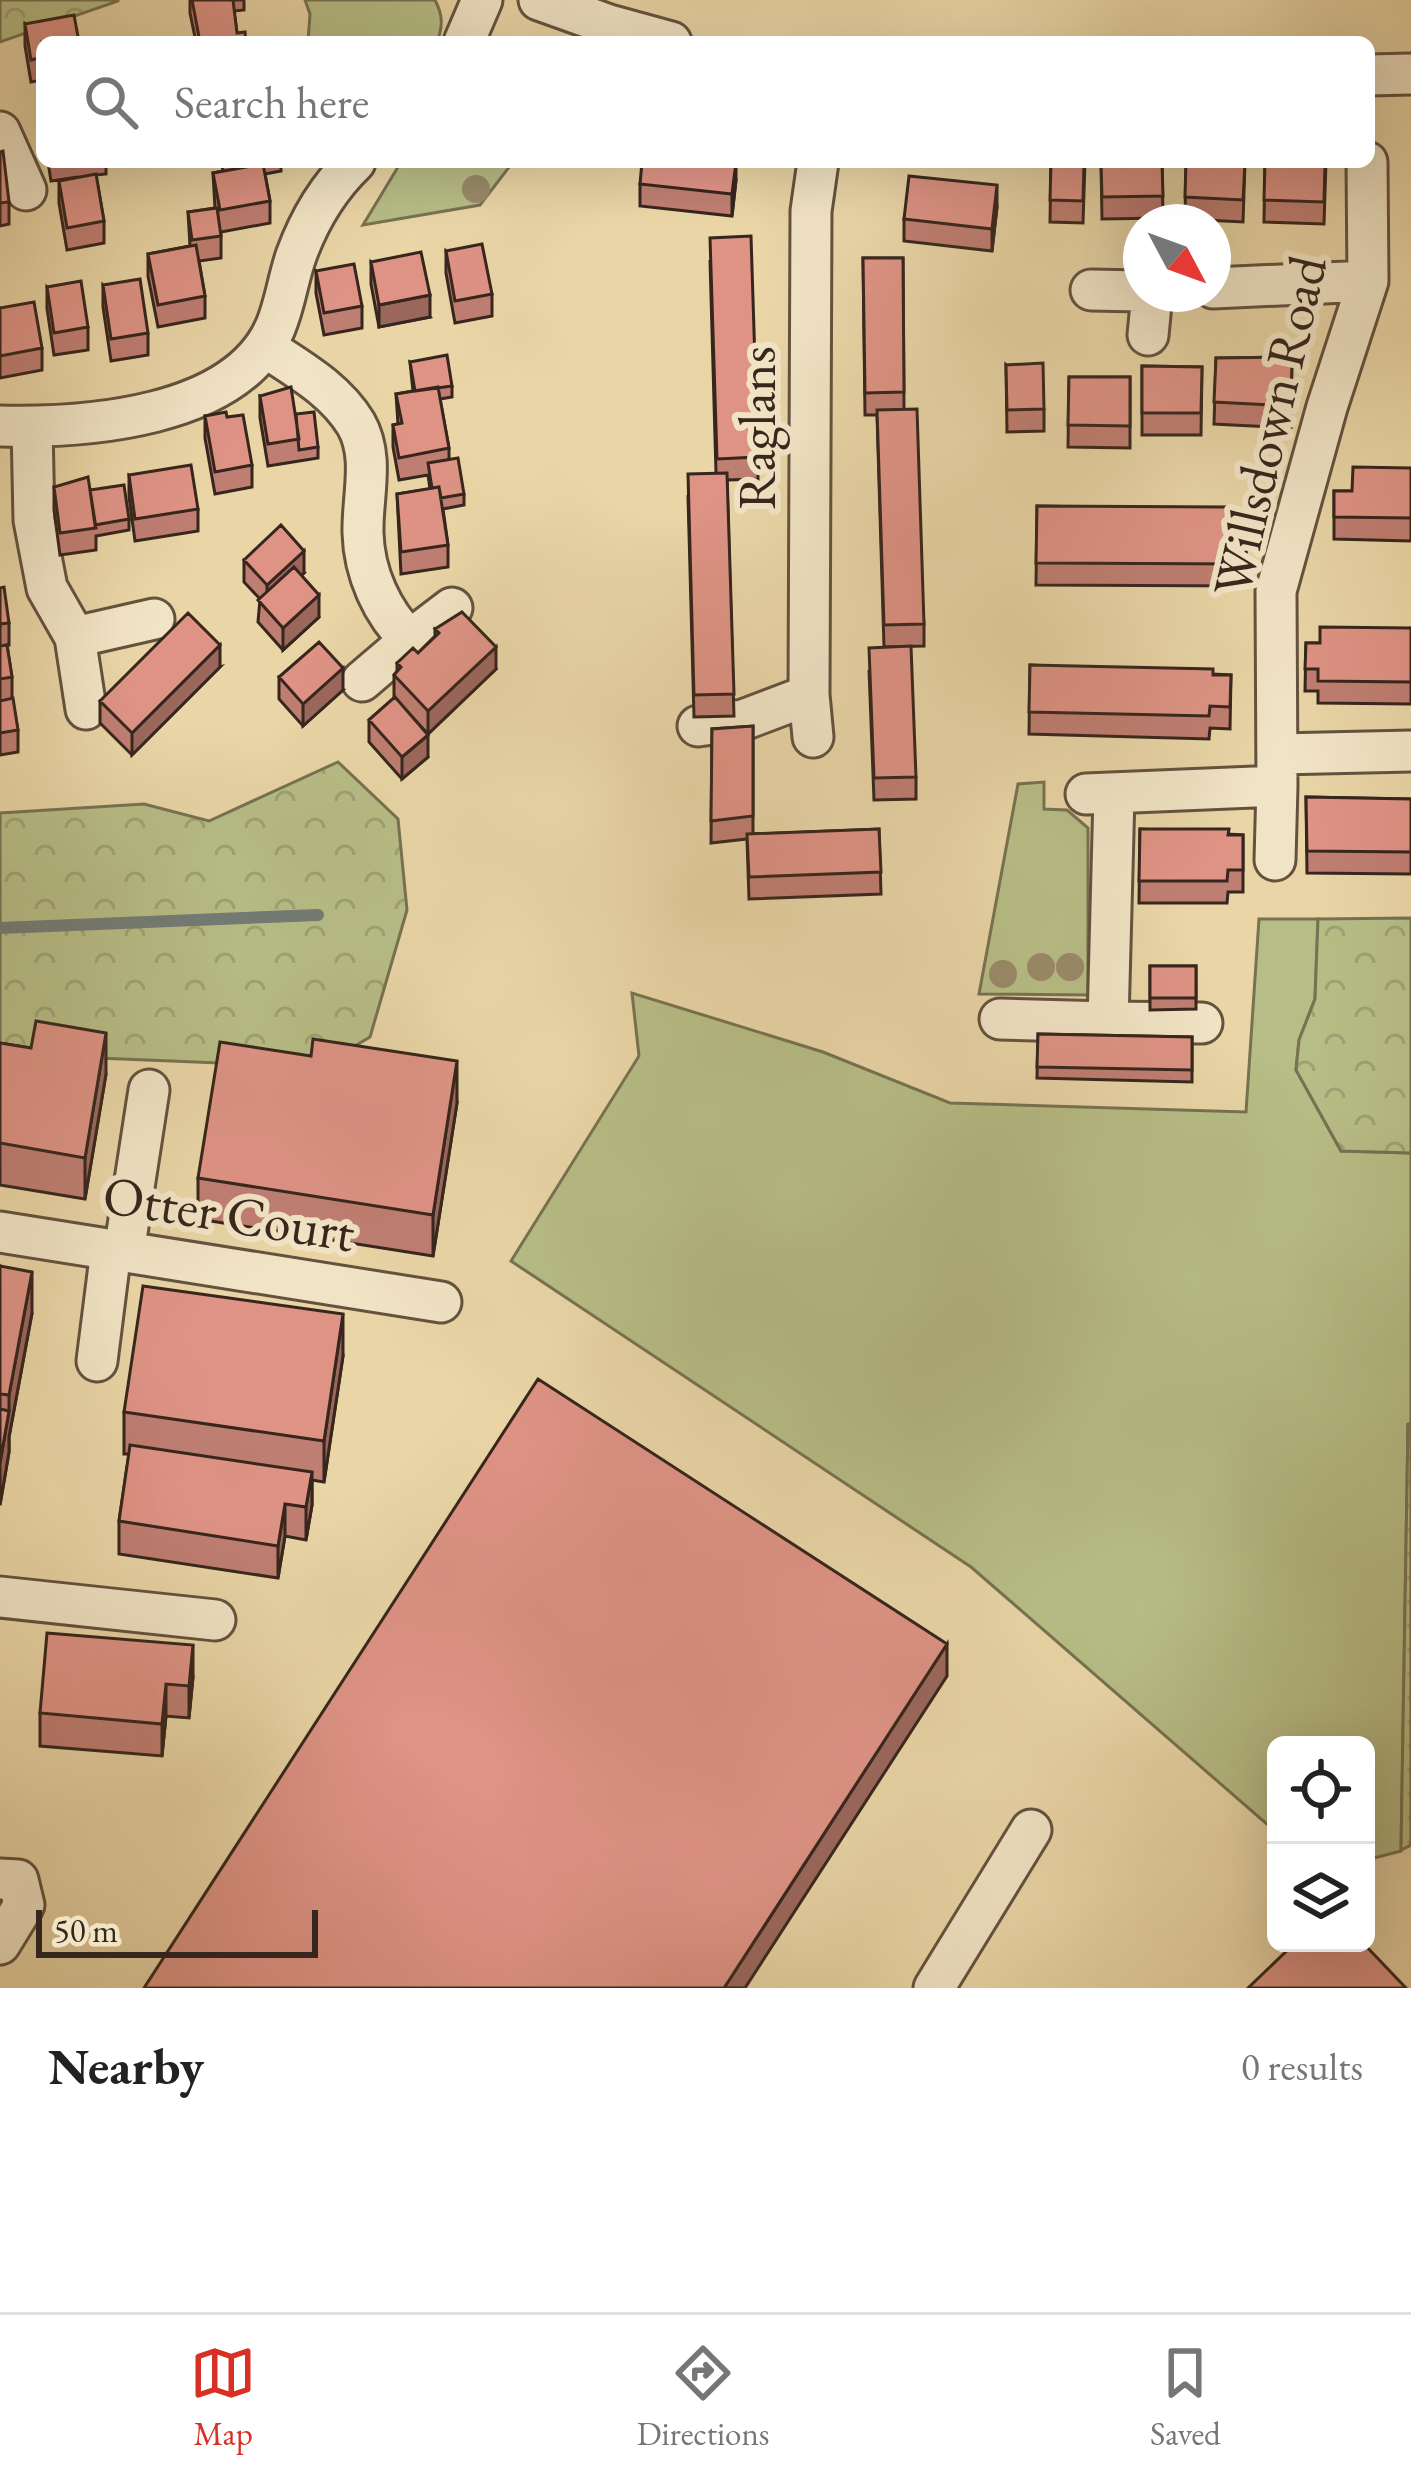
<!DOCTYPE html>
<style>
:root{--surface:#fff;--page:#f6f6f6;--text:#222;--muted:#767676;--line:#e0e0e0;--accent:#d93025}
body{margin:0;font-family:"EB Garamond",serif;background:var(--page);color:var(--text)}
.controls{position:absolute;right:36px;bottom:36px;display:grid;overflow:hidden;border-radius:18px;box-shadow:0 12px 48px #0002}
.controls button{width:108px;height:108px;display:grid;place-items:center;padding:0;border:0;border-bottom:3px solid var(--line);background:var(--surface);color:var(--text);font:60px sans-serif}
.compass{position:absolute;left:1123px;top:204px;width:108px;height:108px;border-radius:50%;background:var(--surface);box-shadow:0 12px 48px #0002;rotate:131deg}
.scale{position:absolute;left:36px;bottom:30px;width:282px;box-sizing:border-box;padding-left:12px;border:6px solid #37261d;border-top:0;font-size:33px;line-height:42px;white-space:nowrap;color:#37261d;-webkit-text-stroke:9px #f1e4c5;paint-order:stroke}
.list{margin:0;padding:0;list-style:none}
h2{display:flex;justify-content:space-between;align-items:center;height:156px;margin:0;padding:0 48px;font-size:51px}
h2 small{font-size:39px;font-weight:400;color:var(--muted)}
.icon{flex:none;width:66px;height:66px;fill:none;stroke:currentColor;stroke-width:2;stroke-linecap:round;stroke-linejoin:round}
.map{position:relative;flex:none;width:1411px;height:1988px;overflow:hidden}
.search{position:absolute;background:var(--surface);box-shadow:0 12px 48px #0002;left:36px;right:36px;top:36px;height:132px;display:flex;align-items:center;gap:30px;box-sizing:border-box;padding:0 42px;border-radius:18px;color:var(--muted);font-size:45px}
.sheet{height:324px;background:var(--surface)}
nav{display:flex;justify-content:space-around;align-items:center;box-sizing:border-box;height:168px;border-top:3px solid var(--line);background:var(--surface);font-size:33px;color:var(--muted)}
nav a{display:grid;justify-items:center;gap:6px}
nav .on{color:var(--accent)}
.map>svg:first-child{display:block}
.green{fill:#b7bd86;stroke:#777252;stroke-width:3}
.forest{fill:url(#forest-crowns);stroke:#777252;stroke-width:3}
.garden{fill:url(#garden-dots);stroke:#777252;stroke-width:3}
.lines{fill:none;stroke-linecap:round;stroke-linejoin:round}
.stream{stroke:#727c76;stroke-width:12}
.minor-casing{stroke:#64523f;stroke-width:45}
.minor{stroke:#f1e4c5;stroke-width:39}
.tree{fill:#998a69}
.wall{fill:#bf7e72;stroke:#37261d;stroke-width:3}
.shaded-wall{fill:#9b675d;stroke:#37261d;stroke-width:3}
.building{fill:#de9385;stroke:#37261d;stroke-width:3}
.labels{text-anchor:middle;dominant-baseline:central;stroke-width:12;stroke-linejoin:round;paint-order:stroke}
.street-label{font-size:54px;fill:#37261d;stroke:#f1e4c5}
</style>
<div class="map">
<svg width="1411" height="1988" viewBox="0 0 1411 1988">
<defs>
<pattern id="forest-crowns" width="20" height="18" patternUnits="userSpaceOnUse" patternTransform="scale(3)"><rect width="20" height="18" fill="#b7bd86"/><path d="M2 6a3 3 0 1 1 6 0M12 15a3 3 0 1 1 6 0" fill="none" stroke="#9ea273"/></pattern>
<pattern id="garden-dots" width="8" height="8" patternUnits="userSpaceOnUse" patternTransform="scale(3)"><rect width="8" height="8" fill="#b7bd86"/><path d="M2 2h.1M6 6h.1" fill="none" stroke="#9ea273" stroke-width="1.8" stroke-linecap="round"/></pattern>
</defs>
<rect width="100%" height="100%" fill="#e9d5a6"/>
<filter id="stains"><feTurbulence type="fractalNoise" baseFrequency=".00167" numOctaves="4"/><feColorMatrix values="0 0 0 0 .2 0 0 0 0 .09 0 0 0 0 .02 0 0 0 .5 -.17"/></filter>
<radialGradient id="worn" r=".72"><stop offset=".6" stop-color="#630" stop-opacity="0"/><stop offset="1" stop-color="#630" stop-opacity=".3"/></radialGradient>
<path class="green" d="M305 0H435C443 15 443 26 437 42H308L310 14Z
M401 162H513L480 205 363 225Z
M1044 782V809L1067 810 1088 828V995L979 994 1018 784Z
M1259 919H1318L1315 999 1299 1040 1296 1070 1341 1151 1411 1153V1423L1408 1425 1401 1851 1366 1860V1745H1276V1832L971 1567 511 1261 639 1056 632 993 823 1052 950 1103 1246 1112Z"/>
<path class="forest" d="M0 0H118V1L0 42Z
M338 762 398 819 407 910 370 1037 319 1067 0 1054V813L144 804 209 821Z
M1411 918V1153L1341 1151 1296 1070 1299 1040 1315 999 1318 919Z"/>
<path class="garden" d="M1411 1423V1845L1401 1850 1408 1424Z"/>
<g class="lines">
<path class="stream" d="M0 928 318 915"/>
<defs>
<path id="minor" d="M539 0 609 25 671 42
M464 42 482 0
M1369 75 1411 74
M0 132 26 190
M1213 288 1368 281
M1091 290 1141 291
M1148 335 1152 294
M265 347C298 369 335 389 356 424 375 457 362 497 363 533 364 573 382 613 410 640L362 681
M0 426C86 428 235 418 275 328 285 305 288 279 296 256 309 220 327 189 355 162
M32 427 34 520 47 588 75 637 86 709
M75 637 154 619
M410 640 452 608
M698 726 743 720 809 695
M813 737 809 695 811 211 818 162
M1279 754 1411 751
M1086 794 1277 786 1276 591 1327 407 1368 281 1367 162
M1114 795 1108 1022 1202 1023
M1275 860 1277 786
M1000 1019 1108 1022
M0 1232 441 1302
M124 1252 149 1090
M97 1361 111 1250
M0 1597 215 1620
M0 1879 18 1880 24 1905 0 1944
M934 1988 1031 1830"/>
</defs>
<use href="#minor" class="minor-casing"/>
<use href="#minor" class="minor"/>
</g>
<g class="tree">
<circle cx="476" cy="189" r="14"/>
<circle cx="1041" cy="967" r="14"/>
<circle cx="1070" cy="967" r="14"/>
<circle cx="1003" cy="974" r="14"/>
</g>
<path class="wall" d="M190 0H244V10L234 11 237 33 246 42H196L190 13Z
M25 24 42 42V80L31 82 25 46Z
M0 152 9 202V224L0 226Z
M48 162H106V174L96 175 104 221V243L67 250 59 203V181L78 177 51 181Z
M221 162H281V171L265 174 270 201V223L221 232V258L199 261 205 296V318L158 327 148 276V254L190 246 188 212 215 208 213 173 223 171Z
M1051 162H1085L1083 223 1050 222Z
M1101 162H1162L1163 218 1102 219Z
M1186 162H1245L1243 222 1185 219Z
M1265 162H1326L1324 224 1264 222Z
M736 180 732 216 640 206V184Z
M997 207 992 251 904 241V219Z
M446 251 492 294V316L455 323 446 273Z
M863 258H903L904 409 924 624V646L884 647 877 415H865Z
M710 260 758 457V479L727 480 734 716 694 717 688 496 716 473Z
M371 262 430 317 379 327 371 284Z
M316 271 362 306V328L324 335 316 293Z
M103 285 148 333V355L111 361 103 307Z
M47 287 88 327V350L54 355 47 309Z
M0 308 42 348V370L0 378Z
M1292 357 1291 428 1214 424 1216 358Z
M410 362 452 386V397L440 399 449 448V459L464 494V505L443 509 448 545V567L401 574 397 494 430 489 428 475 399 480 393 447V425L398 424 396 394 413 391Z
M1006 365 1044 409V431L1007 432Z
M1142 366 1202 367 1201 435H1142Z
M1069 377H1130V448L1068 447Z
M260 396 296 414 318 447V458L268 466 260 418Z
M205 416 227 417 252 465V487L215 494 205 438Z
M1411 468V541L1334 539V491H1352Z
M129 475 198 509V531L135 541 129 497Z
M54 487 90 490 129 519V530L96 536V550L60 555 54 510Z
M1037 506 1246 510V586L1036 585Z
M244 560 304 573 301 576 319 617 283 650 258 622 260 599 244 582Z
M0 588 9 623V645H7L12 677V699L18 730V752L0 755Z
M1411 628V704L1318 703V691H1305L1306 643H1320Z
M435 629 496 669 428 734 404 708 428 757 402 779 369 742V720L394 698V675L397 671V663L418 653 435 636Z
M1030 665 1231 675 1230 729 1210 728 1209 739 1029 734Z
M220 667 132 755 100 723V701Z
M869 670 916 777V799L874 800Z
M279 677 343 690 303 726 279 699Z
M753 726V834L879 829 881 894 749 899 747 839 711 843 712 729Z
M1306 797 1411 799V874L1307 873Z
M1140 829 1243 835V892H1228L1227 903H1139Z
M1150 966H1196V1009L1150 1010Z
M1038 1034 1192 1037V1082L1037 1078Z
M0 1043 31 1048 106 1074 85 1199 0 1185Z
M457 1103 433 1256 198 1219V1178Z
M0 1266 32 1313 9 1437V1452L0 1505Z
M343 1356 324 1482 312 1480V1505L306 1540 285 1536 278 1578 119 1554V1521L129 1454H124V1412Z
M193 1677 189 1718 166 1716 162 1756 40 1746V1713Z"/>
<path class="shaded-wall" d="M736 162V180L732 216V194Z
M997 185V207L992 251V229Z
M430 295V317L379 327V305Z
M304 551V573L267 607V585Z
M319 595V617L283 650V628Z
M220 645V667L132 755V733Z
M496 647V669L428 734V711Z
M343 668V690L303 726V704Z
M428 735V757L402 779V757Z
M106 1033V1074L85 1199V1158Z
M457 1061V1103L433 1256V1215Z
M32 1272V1313L9 1437V1452L0 1505V1463L9 1411V1395Z
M343 1314V1356L324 1482V1441Z
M312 1472V1505L306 1540V1507Z
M285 1504V1536L278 1578V1546Z
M947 1644V1676L745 1988H724Z
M193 1645V1677L189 1718V1686Z
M166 1684V1716L162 1756V1724Z"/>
<path class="building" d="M192 0H233L237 33 245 32 246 42H200Z
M74 15 79 42H42V57L31 60 25 24Z
M3 151 9 202 0 203V152Z
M642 162H736L732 194 640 184Z
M1051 162H1084L1083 201 1050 200Z
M1101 162H1162L1163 196 1102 197Z
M1186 162H1245L1243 200 1185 197Z
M1265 162H1325L1324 202 1264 200Z
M263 164 270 201 220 210 213 173Z
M96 174 104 221 67 228 59 181Z
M909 176 997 185 992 229 904 219Z
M217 208 221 236 192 240 188 212Z
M751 236 758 457 717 459 710 238Z
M482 244 492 294 455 301 446 251Z
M196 245 205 296 158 305 148 254Z
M421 252 430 295 379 305 371 262Z
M863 258H903L904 392 865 393Z
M354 264 362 306 324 313 316 271Z
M140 279 148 333 111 339 103 285Z
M81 281 88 327 54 333 47 287Z
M34 302 42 348 0 356V308Z
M447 355 452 386 415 391 410 362Z
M1292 357 1291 406 1214 402 1216 358Z
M1043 363 1044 409 1007 410 1006 365Z
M1142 366 1202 367 1201 413H1142Z
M1069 377H1130V426L1068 425Z
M291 387 299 439 268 444 260 396Z
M438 387 449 448 399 458 393 425 402 423 396 394Z
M917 409 924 624 884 625 877 410Z
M226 412 227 417 243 415 252 465 215 472 205 416Z
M314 412 318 447 299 450 296 414Z
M458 458 464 494 441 498 439 487 432 488 428 463Z
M191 465 198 509 135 519 129 475Z
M1353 467 1411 468V518L1334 517V491H1352Z
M727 473 734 694 694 695 688 474Z
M88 477 96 528 60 533 54 487Z
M124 485 129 519 95 525 90 490Z
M439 487 448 545 401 552 397 494Z
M1037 506 1226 507V510H1246V564L1036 563Z
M281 525 304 551 267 585 244 560Z
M294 567 319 595 283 628 258 600Z
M4 587 9 623 0 624V588Z
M462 612 496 647 428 711 394 675 401 667 397 663 413 648 418 653 439 633 435 629Z
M188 613 220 645 132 733 100 701Z
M1320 627 1411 628V682L1318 681V669H1305L1306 643H1320Z
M319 642 343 668 303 704 279 677Z
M7 645 12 677 0 679V646Z
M911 646 916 777 874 778 869 648Z
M1030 665 1213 669V675H1231L1230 707 1210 706 1209 716 1029 712Z
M395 697 428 735 402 757 369 720Z
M13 698 18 730 0 733V701Z
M753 726V816L711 821 712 729Z
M1306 797 1411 799V852L1307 851Z
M879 829 881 872 749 877 747 834Z
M1140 829H1229L1228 835H1243V870H1228L1227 881H1139Z
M1150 966H1196V998H1150Z
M36 1021 106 1033 85 1158 0 1143V1043L31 1048Z
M1038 1034 1192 1037V1070L1037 1067Z
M313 1039 457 1061 433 1215 198 1178 220 1042 311 1056Z
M0 1266 32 1272 9 1395 0 1394Z
M143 1286 343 1314 324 1441 124 1412Z
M538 1379 947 1644 724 1988H144Z
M0 1409 9 1411 0 1463Z
M130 1445 312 1472 306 1507 285 1504 278 1546 119 1521Z
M47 1633 193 1645 189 1686 166 1684 162 1724 40 1713Z
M1295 1943H1363L1406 1988H1248Z"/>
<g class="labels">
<g class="street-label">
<text transform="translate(1269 426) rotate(-77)">Willsdown Road</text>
<text transform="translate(756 428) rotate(-90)">Raglans</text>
<text transform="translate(229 1213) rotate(9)">Otter Court</text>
</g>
</g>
<rect width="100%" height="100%" filter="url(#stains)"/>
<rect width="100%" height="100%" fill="url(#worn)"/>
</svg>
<div class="controls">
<button><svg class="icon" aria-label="locate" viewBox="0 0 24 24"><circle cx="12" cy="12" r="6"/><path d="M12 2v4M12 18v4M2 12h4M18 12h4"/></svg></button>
<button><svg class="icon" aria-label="layers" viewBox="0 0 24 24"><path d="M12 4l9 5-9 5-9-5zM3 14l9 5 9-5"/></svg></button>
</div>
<svg class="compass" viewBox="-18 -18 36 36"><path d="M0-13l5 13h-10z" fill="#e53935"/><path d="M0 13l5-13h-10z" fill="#767676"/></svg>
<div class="scale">50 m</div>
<div class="search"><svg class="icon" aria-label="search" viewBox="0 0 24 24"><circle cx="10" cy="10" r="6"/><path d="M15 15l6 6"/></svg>Search here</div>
</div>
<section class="sheet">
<h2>Nearby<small>0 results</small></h2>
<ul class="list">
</ul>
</section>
<nav>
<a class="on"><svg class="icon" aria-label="map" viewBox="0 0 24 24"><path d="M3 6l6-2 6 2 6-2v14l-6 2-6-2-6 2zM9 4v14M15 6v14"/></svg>Map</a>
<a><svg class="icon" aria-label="directions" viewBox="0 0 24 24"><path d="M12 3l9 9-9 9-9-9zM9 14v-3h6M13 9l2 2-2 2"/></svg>Directions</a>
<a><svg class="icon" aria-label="saved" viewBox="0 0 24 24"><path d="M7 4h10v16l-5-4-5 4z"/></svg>Saved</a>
</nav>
